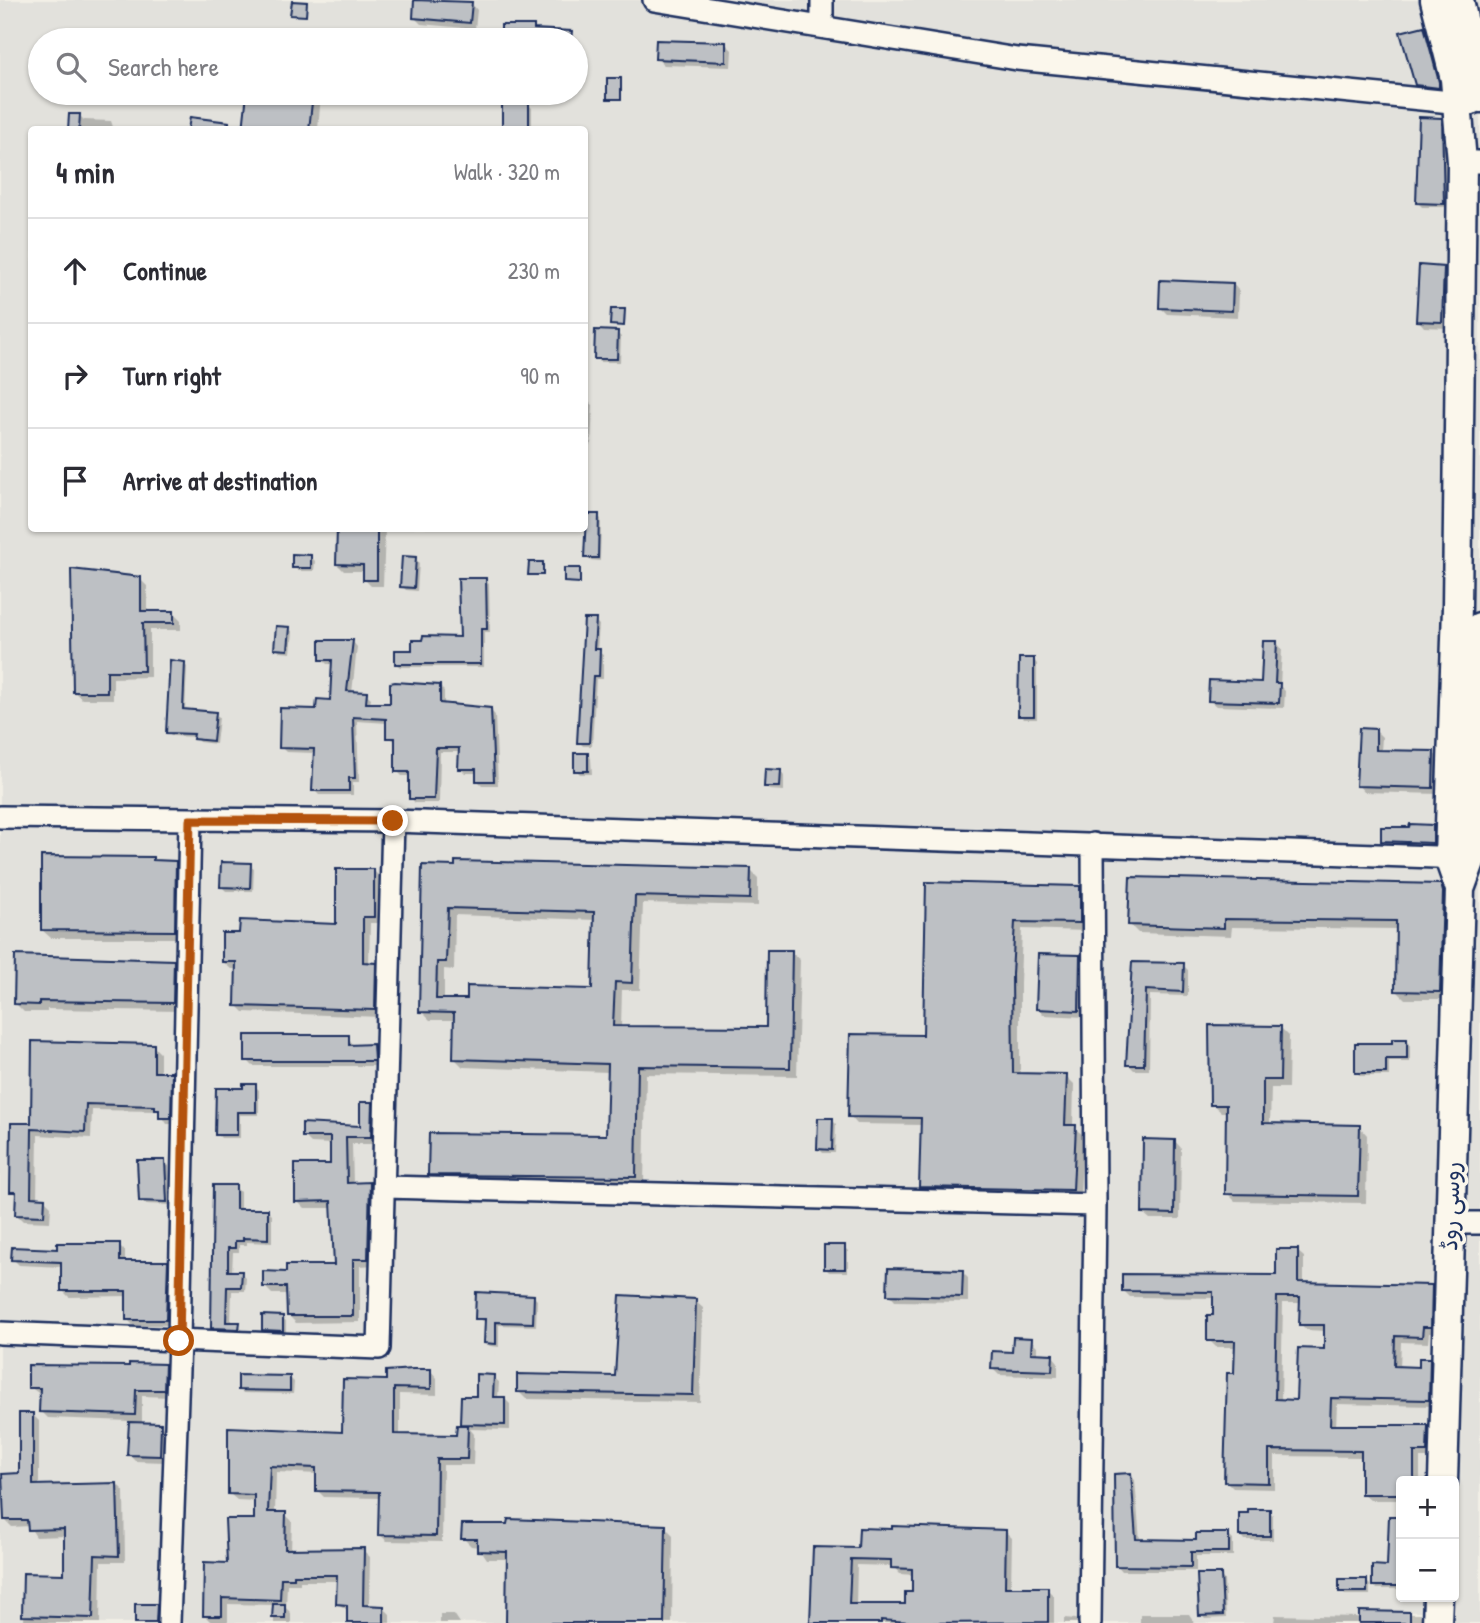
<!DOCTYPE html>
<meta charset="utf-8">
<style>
:root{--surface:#fff;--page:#f7f7f7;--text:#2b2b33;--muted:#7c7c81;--line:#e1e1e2}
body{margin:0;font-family:"Patrick Hand","Playpen Sans Arabic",sans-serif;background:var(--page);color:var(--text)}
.controls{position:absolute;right:21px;bottom:21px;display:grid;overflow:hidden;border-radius:7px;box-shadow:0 2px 5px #0004}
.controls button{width:63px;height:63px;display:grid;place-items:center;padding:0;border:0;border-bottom:2px solid var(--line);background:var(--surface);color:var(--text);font:35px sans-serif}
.stop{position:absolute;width:21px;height:21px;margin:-16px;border:5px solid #b45309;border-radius:50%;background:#fff}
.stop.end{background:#b45309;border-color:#fff;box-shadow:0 2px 7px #0008}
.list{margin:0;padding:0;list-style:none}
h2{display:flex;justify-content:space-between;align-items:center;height:91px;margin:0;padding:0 28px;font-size:30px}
h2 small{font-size:23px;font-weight:400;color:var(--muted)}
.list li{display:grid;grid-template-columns:46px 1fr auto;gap:21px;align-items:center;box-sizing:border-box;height:105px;padding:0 28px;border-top:2px solid var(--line)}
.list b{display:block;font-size:26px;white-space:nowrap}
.list em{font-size:23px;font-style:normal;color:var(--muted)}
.icon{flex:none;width:38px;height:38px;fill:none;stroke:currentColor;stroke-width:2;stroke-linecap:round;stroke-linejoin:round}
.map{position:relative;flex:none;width:1480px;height:1623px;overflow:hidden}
.search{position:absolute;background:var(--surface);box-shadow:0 2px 5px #0004;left:28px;top:28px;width:560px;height:77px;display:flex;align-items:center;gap:18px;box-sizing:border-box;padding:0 24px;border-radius:38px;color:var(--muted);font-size:26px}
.panel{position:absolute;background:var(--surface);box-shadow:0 2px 5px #0004;left:28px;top:126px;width:560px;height:406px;border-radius:7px}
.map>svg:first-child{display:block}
.built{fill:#e2e1dc;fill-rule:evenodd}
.shadow{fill:#0003;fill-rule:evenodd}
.building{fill:#bdc0c4;stroke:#1b2f5e;stroke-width:2;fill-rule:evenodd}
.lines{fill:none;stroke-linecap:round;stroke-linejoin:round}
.minor-casing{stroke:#1b2f5e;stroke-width:26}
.major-casing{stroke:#1b2f5e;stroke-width:33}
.minor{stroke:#fbf7ec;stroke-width:21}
.major{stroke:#fbf7ec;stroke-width:28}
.route{stroke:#b45309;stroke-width:9}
.labels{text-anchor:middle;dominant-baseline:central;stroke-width:7;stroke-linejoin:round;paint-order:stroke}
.street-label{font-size:23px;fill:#1b2f5e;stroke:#fbf7ec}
</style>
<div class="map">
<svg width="1480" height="1623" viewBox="0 0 1480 1623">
<rect width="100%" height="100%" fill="#f2efe6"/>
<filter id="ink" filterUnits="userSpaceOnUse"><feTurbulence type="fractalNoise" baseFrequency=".0143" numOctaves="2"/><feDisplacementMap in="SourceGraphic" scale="14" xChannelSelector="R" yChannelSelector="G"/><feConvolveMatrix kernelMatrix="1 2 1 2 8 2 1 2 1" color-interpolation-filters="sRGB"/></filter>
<g filter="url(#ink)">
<path class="built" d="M0 0H1480V1623H1424V1612L1359 1611V1623H0ZM40 40H576V93H40ZM32 130H584V528H32ZM1401 1481H1454V1597H1401Z"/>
<path class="shadow" d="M416 0 471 3 477 10 475 29 421 24 415 18Z
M1424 28 1430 34 1444 93 1423 91 1417 84Z
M726 44 732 50 731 67 664 65 657 59Z
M249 93H318L321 95 318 129 327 130H190L191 119 246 126Z
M528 104 532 108V130H506L504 127Z
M80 116 84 120 111 121 114 130H70Z
M1441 120 1445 124 1447 207H1422L1418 203Z
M1443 268 1450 275 1448 328 1424 327 1418 320Z
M1233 284 1239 291 1238 317 1167 314 1161 308Z
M617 333 621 337 620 362H600L596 358Z
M584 397 593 405 591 446H584Z
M598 516 601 519 600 561 589 560 586 557Z
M338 528H385L383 586H371L364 579 365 571H344L337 564Z
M311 557 315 561 314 571H298L294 567Z
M415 559 419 563 417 591 406 590 402 586Z
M140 579 147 586 148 613H174L181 620V630H150V677L113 678V699H82L74 692Z
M485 580 489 584 490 632H484V667H400L396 664 413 652 462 639Z
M595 621 599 625 597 651 603 655V679H596L592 746H583L579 742Z
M289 629 293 632 291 653 280 652 276 648Z
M353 642 357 647 352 693 366 694 371 698 370 705H392L439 686 444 691V706L490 710 495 715 498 785H482L477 780 478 773H465L460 768 461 752H440L439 803H415L411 798V776H402L397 771V742L388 737V723L357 721 359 782H353V795H319L314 790 315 753 286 752 281 747 331 702 333 664H327L322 659Z
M1277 643 1282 649 1280 686 1285 691 1284 708 1216 706 1210 701 1263 684Z
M1034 660 1037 664V719H1024L1020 715Z
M184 663 187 667 185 711 215 714 219 718 216 744 199 742 195 737 172 736 168 732Z
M1376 731 1382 737 1381 752H1433L1439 759V794L1364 792 1358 785Z
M587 754 591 758 592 774H580L576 770Z
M781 772 784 776V791L769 790 766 786Z
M1433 827 1437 830 1436 846 1386 844 1383 840Z
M153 859 156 862H175L184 871 182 938H51L42 930Z
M250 865 254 868 253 891H226L222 887Z
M424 866 750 870 758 878V906L643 903 640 990H622L621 1028 767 1029 791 952 800 960 797 1076 646 1074 644 1185 438 1183 430 1174 608 1137 609 1072 463 1067 455 1059 456 1020H430L421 1011ZM455 915 596 920 593 991 444 1001V969L454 970Z
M374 871 381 878V923H370L369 964H375L383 972 381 1017 244 1012 237 1005 238 969H231L223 962 338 925Z
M928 884 1079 888 1087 896V931L1022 929 1020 983V1075L1066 1076 1074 1084 1073 1127 1083 1135 1080 1197 929 1194 921 1186 922 1125 857 1124 850 1116 924 1037Z
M1440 886 1448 894V999H1405L1397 991V929L1232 927 1231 936 1138 933 1130 925Z
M1080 957 1086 963 1085 1017 1044 1015 1038 1009Z
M173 962 181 970V1011L47 1009V1012H24L15 1003Z
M1133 963 1183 965 1188 970V996L1150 995 1149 1070H1134L1128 1064Z
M1280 1027 1289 1036 1288 1088H1271L1270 1125 1359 1126 1367 1135 1366 1203 1235 1201 1227 1193 1228 1112H1221L1212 1104Z
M348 1037 354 1046H372L378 1052 379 1066H253L247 1060Z
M1406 1040 1410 1044V1062H1389V1076H1360L1357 1072Z
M153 1046 160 1053V1074H171L177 1081 176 1124H167L159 1111 92 1110 91 1138 38 1135 37 1200H45L51 1206 50 1222 23 1221 16 1214 17 1197 12 1191 33 1125Z
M255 1086 259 1090V1115H240V1138H221L217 1134 245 1090Z
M372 1103 379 1110 378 1144H352L353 1184H370L377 1191 375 1265 360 1266V1322L296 1323 288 1315V1294H272L264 1286 288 1273 335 1267 333 1208H304L297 1201 332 1166V1144L311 1143 304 1136 362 1128Z
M832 1120 836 1124 835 1153H823L819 1149Z
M1175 1141 1181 1148 1180 1219H1150L1143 1213Z
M138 1162H165L169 1166 170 1205 144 1204 140 1200Z
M235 1187 240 1192V1210H267L272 1215V1243L247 1242V1245H239V1252H233L232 1273H241L246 1278 245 1291H232L231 1324H239L244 1333 218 1332 213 1327Z
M119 1245 125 1251V1263H167L173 1269 172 1325H133L127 1319V1296L69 1297 63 1291V1267L19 1265 13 1259Z
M844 1247 848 1251V1272H829L825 1268Z
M1297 1251 1304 1257V1284L1431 1287 1438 1294 1437 1333H1429L1428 1343 1401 1342 1400 1368 1421 1369 1429 1359 1436 1366 1435 1406 1337 1404 1336 1427H1427L1434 1433 1433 1458H1420V1481H1401V1500H1370L1363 1494V1457L1275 1456V1489L1233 1488 1226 1481 1236 1347H1216L1209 1340 1215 1317V1298L1130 1297 1124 1291 1278 1277ZM1283 1303H1301L1300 1324 1307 1330 1326 1331 1325 1351 1298 1402 1281 1401Z
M962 1272 968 1278V1302L895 1301 889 1294Z
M533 1296 537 1300 536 1326 499 1325V1347L490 1346 486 1343V1322L477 1319Z
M695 1301 703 1308 700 1402 526 1399 518 1391 617 1377V1331Z
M282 1317 286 1321V1334L268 1333 264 1330Z
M1031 1340 1037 1346V1355H1052L1058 1362V1377L999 1375 993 1369Z
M164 1366 172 1373 171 1397 142 1396V1424L160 1425 166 1431 165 1462 135 1461 129 1455 130 1421 48 1418 41 1411V1395L30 1387Z
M431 1371 437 1378V1395L400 1394V1436L458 1437 465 1427 462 1424 493 1377 499 1382 498 1398 505 1399 510 1404V1430L470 1429 474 1434 473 1465H443L442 1542 387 1541 380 1535 381 1498 324 1497 317 1490 318 1474 276 1472 275 1514H285L292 1521 291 1551 363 1550 370 1557 369 1607H383L390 1614V1623H349V1611L338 1604V1581H300V1584H287L286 1608 291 1613V1623H274V1605L228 1604V1622H211L204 1615 228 1565 255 1521 256 1501 237 1500 230 1494V1429L344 1434 388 1382Z
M290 1378 294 1382 293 1394 243 1393 240 1389Z
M32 1414 39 1421V1486L117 1484 124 1491 125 1562H101L100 1623H24L25 1575H65L66 1536 36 1537 29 1526 12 1527 5 1520 21 1475Z
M1130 1475 1135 1480 1140 1541H1198L1228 1535 1233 1540V1556H1196V1571H1122L1117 1565Z
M1269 1511 1273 1515V1540H1244L1241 1536Z
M1391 1518H1401V1589H1377L1373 1585 1389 1567Z
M665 1527 673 1535 672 1623H507L509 1559H487L479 1547 471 1546 463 1538Z
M1005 1531 1012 1538 1011 1589H1047L1054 1596V1623H811L814 1548 860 1550ZM857 1565 893 1566 900 1574 914 1575 913 1594 906 1605 856 1606Z
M1220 1576 1224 1580 1226 1618 1205 1619 1201 1615Z
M1366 1581 1370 1585V1595H1345L1341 1591Z
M156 1606 161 1611V1623H137Z
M1361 1613 1420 1614 1424 1623H1274L1275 1615 1357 1617 1361 1621Z
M440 1614H454L460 1623H440Z
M1140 1614H1189L1195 1623H1140Z
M1064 1618 1076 1619 1080 1623H1064Z"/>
<path class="building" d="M414 0 472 2 470 23 413 18Z
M292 1 307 2 306 16 290 15Z
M501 25H534V29L572 31 571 40H501Z
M1424 26 1439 82V88L1415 85 1400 32Z
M656 40 726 42V62L655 59Z
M607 78H621V99H607Z
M247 93H313L309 130H243Z
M502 102H529V128H502Z
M69 114H80L79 130H68Z
M190 117 229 122V130H188Z
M1419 117 1442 118 1444 204 1416 203Z
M1419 265 1444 267 1442 322 1416 321Z
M1160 280 1233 283 1232 311 1159 308Z
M611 309H625L624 326 610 325Z
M595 330 618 331 617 359H594Z
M586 514H599L598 558H584Z
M337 528H377V580H363V565L336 564Z
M292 554 311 555V568H292Z
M402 556 416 557 414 588 400 587Z
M529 562H543V575H528Z
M564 568H580V583L564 582Z
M71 569 141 577V611H174V623H143L144 671H107V692H73Z
M458 578H486L487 629H481V664H395V650H412V640H422L423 636 460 637Z
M584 619H596L594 649H600L599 676H593L589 743H577Z
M276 626 290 627 288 650 274 649Z
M320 640H353L347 691 367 692 366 703H390V683L395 682 440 685V703L491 708 494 781H476V769H458L459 748H436L434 799H409V772H395V738H386V719L353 717 355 778H349V791H312L314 749 279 748 280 708 316 709 317 699 330 700 332 660H320Z
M1263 641H1277L1275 683H1280L1279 703 1208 701 1209 680 1261 682Z
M1019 658H1034V716H1018Z
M170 660 185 662 183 709 216 712 213 741 193 739 194 734 166 733Z
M1359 728 1376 729V750L1434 751 1433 788 1356 786Z
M574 753H588V771H574Z
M765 769 781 770 780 787H764Z
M1410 824 1433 825V843L1381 841V827H1409Z
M41 856 153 857V860L176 861 175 931 41 930Z
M455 861 751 868 750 899 635 896 632 983 615 982 613 1026 766 1027 767 950H792L790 1068 638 1066 636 1177 428 1175 429 1133 606 1135 608 1064 453 1059 454 1013 419 1012 422 865 455 866ZM448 908 594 912 592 989 467 986V999H436L437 962H446Z
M221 862 251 863 250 888 220 887Z
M336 869H374V917H363V962L376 963 375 1010 235 1006 236 962H222V933H239L240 920 336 924Z
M1130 877 1441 884 1443 892 1440 992 1395 991 1396 921 1224 919V928L1128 925Z
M926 882 1080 886V923L1015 922 1012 974 1013 1073 1067 1074 1065 1125H1076L1073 1190 919 1187 921 1118 848 1117 850 1034 923 1035Z
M1038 954 1080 955 1079 1011 1036 1009Z
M15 955 174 960 173 1003 39 1001V1005L14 1004Z
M1132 962 1184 963 1183 992 1146 990 1144 1065H1126Z
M1209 1025 1281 1026 1280 1080H1263V1123L1360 1125 1358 1196 1225 1194 1226 1105H1210Z
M245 1035H349V1045L373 1044 374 1061H245Z
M1392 1039H1407V1059H1386V1073H1355V1043H1392Z
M32 1041 154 1044V1072H172L171 1118H159V1110H155V1106L86 1104 85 1132 32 1129 31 1197 45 1198 44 1216 15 1215 16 1192H10L11 1123H31Z
M243 1084H256V1112H237V1135H215L216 1088H243Z
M360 1102H372L371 1137H346L347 1183 370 1182 368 1259H353V1316H287L286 1287H263V1271L286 1272V1265H334L331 1201 295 1202V1164H330V1137H302V1123L360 1126Z
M818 1118H833L832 1150 817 1149Z
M1143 1139 1175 1140 1174 1214 1142 1213Z
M137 1160H165L167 1202 139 1201Z
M213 1185H236V1209H268V1239L243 1238V1241H235V1248H228V1271H242L241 1287H227L226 1322H240L239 1329 211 1328Z
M57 1243H120V1261H168L166 1320H126V1291H61V1262L11 1260 12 1247 57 1249Z
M824 1245H845V1269H824Z
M1276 1249H1298V1282L1432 1285 1431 1327H1423L1422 1337 1395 1336 1394 1366 1419 1367V1358H1430L1429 1400 1331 1398 1330 1425H1428L1427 1452H1414V1481H1401V1494H1361V1451L1269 1450V1483L1224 1482 1227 1373H1234L1235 1341H1207V1315H1213V1292L1122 1291V1274L1276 1275ZM1277 1297H1300L1299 1325H1324V1349L1298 1348 1296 1400 1275 1399Z
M888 1268 963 1270 962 1297 887 1295Z
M476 1292 534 1295 533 1323 496 1322V1344L484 1343 485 1319H475Z
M620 1295 696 1299 693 1395 517 1392V1374L615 1376Z
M262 1315 283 1316V1331L262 1330Z
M1013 1337 1032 1338 1031 1353 1053 1354 1052 1371 991 1369 992 1351 1012 1352Z
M129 1363 165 1364 164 1390H136L135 1415 39 1412 40 1388H28V1365L129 1366Z
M413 1369H431V1389L394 1388V1434L456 1435 457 1425H468L467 1459H437L436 1536 378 1535 379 1492 316 1491V1468L270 1466 268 1512H286L285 1549 364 1548 363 1605 384 1606V1623H347V1605L336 1604 337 1575H294V1578H281L280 1600 222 1598V1616H203L204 1562 227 1563 225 1519H254V1495L228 1494V1427L342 1432 343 1379 386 1380V1371Z
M476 1374 494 1375 493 1397H505V1425L460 1424 461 1396H476Z
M238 1375 290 1376V1391L238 1390Z
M19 1413H33V1485L117 1483 119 1556 95 1555 93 1618 22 1616 23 1573 64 1574V1529L28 1530 27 1520H4L2 1474 19 1473Z
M129 1422 161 1423 160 1456 127 1455Z
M1131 1473 1136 1539 1196 1540V1533H1229V1552H1191V1567L1115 1566 1114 1474Z
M1248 1509H1270V1536H1239V1513H1248Z
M1389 1516H1401V1586H1372V1565L1387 1566Z
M508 1519 666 1525 664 1623H506L507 1552 477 1551V1539H461L462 1524H507Z
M892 1526 1006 1530 1005 1587H1048V1622L925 1623 881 1620V1623H810L813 1547 858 1548 859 1528 892 1529ZM851 1559 891 1560V1568L912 1569V1592H905V1604H849Z
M1197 1574H1221L1223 1615 1199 1616Z
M1339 1579H1367V1592H1339Z
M135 1604H157L156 1623H135Z
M273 1604H285V1618H272Z
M1359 1611 1410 1612V1623H1359Z"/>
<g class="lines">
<defs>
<path id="minor" d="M654 0 1017 59 1471 104
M822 0V27
M1462 162H1480
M0 817 393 821 1464 858
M385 1187 1095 1205
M1449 1223H1480
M0 1333 379 1348 393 821
M169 1623 179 1341 190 820
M1090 1623 1095 1205 1093 844"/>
<path id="major" d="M1435 0 1455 79 1462 162 1457 607 1449 858 1460 889
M1459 0 1480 98
M1443 1481 1460 889 1471 859 1480 627
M1437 1623 1438 1597"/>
</defs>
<use href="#minor" class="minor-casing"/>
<use href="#major" class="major-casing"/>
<use href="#minor" class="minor"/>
<use href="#major" class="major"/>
</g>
</g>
<g class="lines" filter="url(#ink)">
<path class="route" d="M179 1341 190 820 393 821"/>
</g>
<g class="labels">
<g class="street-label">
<text transform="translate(1450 1206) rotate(-88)">روسی روڈ</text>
</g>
</g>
</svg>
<div class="controls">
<button>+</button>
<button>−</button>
</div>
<div class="stop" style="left:179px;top:1341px"></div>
<div class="stop end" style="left:393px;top:821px"></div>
<div class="search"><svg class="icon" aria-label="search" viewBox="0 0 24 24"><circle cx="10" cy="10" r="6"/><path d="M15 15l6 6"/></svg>Search here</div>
<section class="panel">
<h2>4 min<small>Walk · 320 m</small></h2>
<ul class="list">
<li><svg class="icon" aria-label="ahead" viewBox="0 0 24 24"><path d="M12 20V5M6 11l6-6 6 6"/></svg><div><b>Continue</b></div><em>230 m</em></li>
<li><svg class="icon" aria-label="right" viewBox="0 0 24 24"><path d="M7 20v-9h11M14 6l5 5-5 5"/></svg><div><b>Turn right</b></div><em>90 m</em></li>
<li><svg class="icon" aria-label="arrive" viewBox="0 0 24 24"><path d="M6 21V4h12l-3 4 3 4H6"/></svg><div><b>Arrive at destination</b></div></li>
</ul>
</section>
</div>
